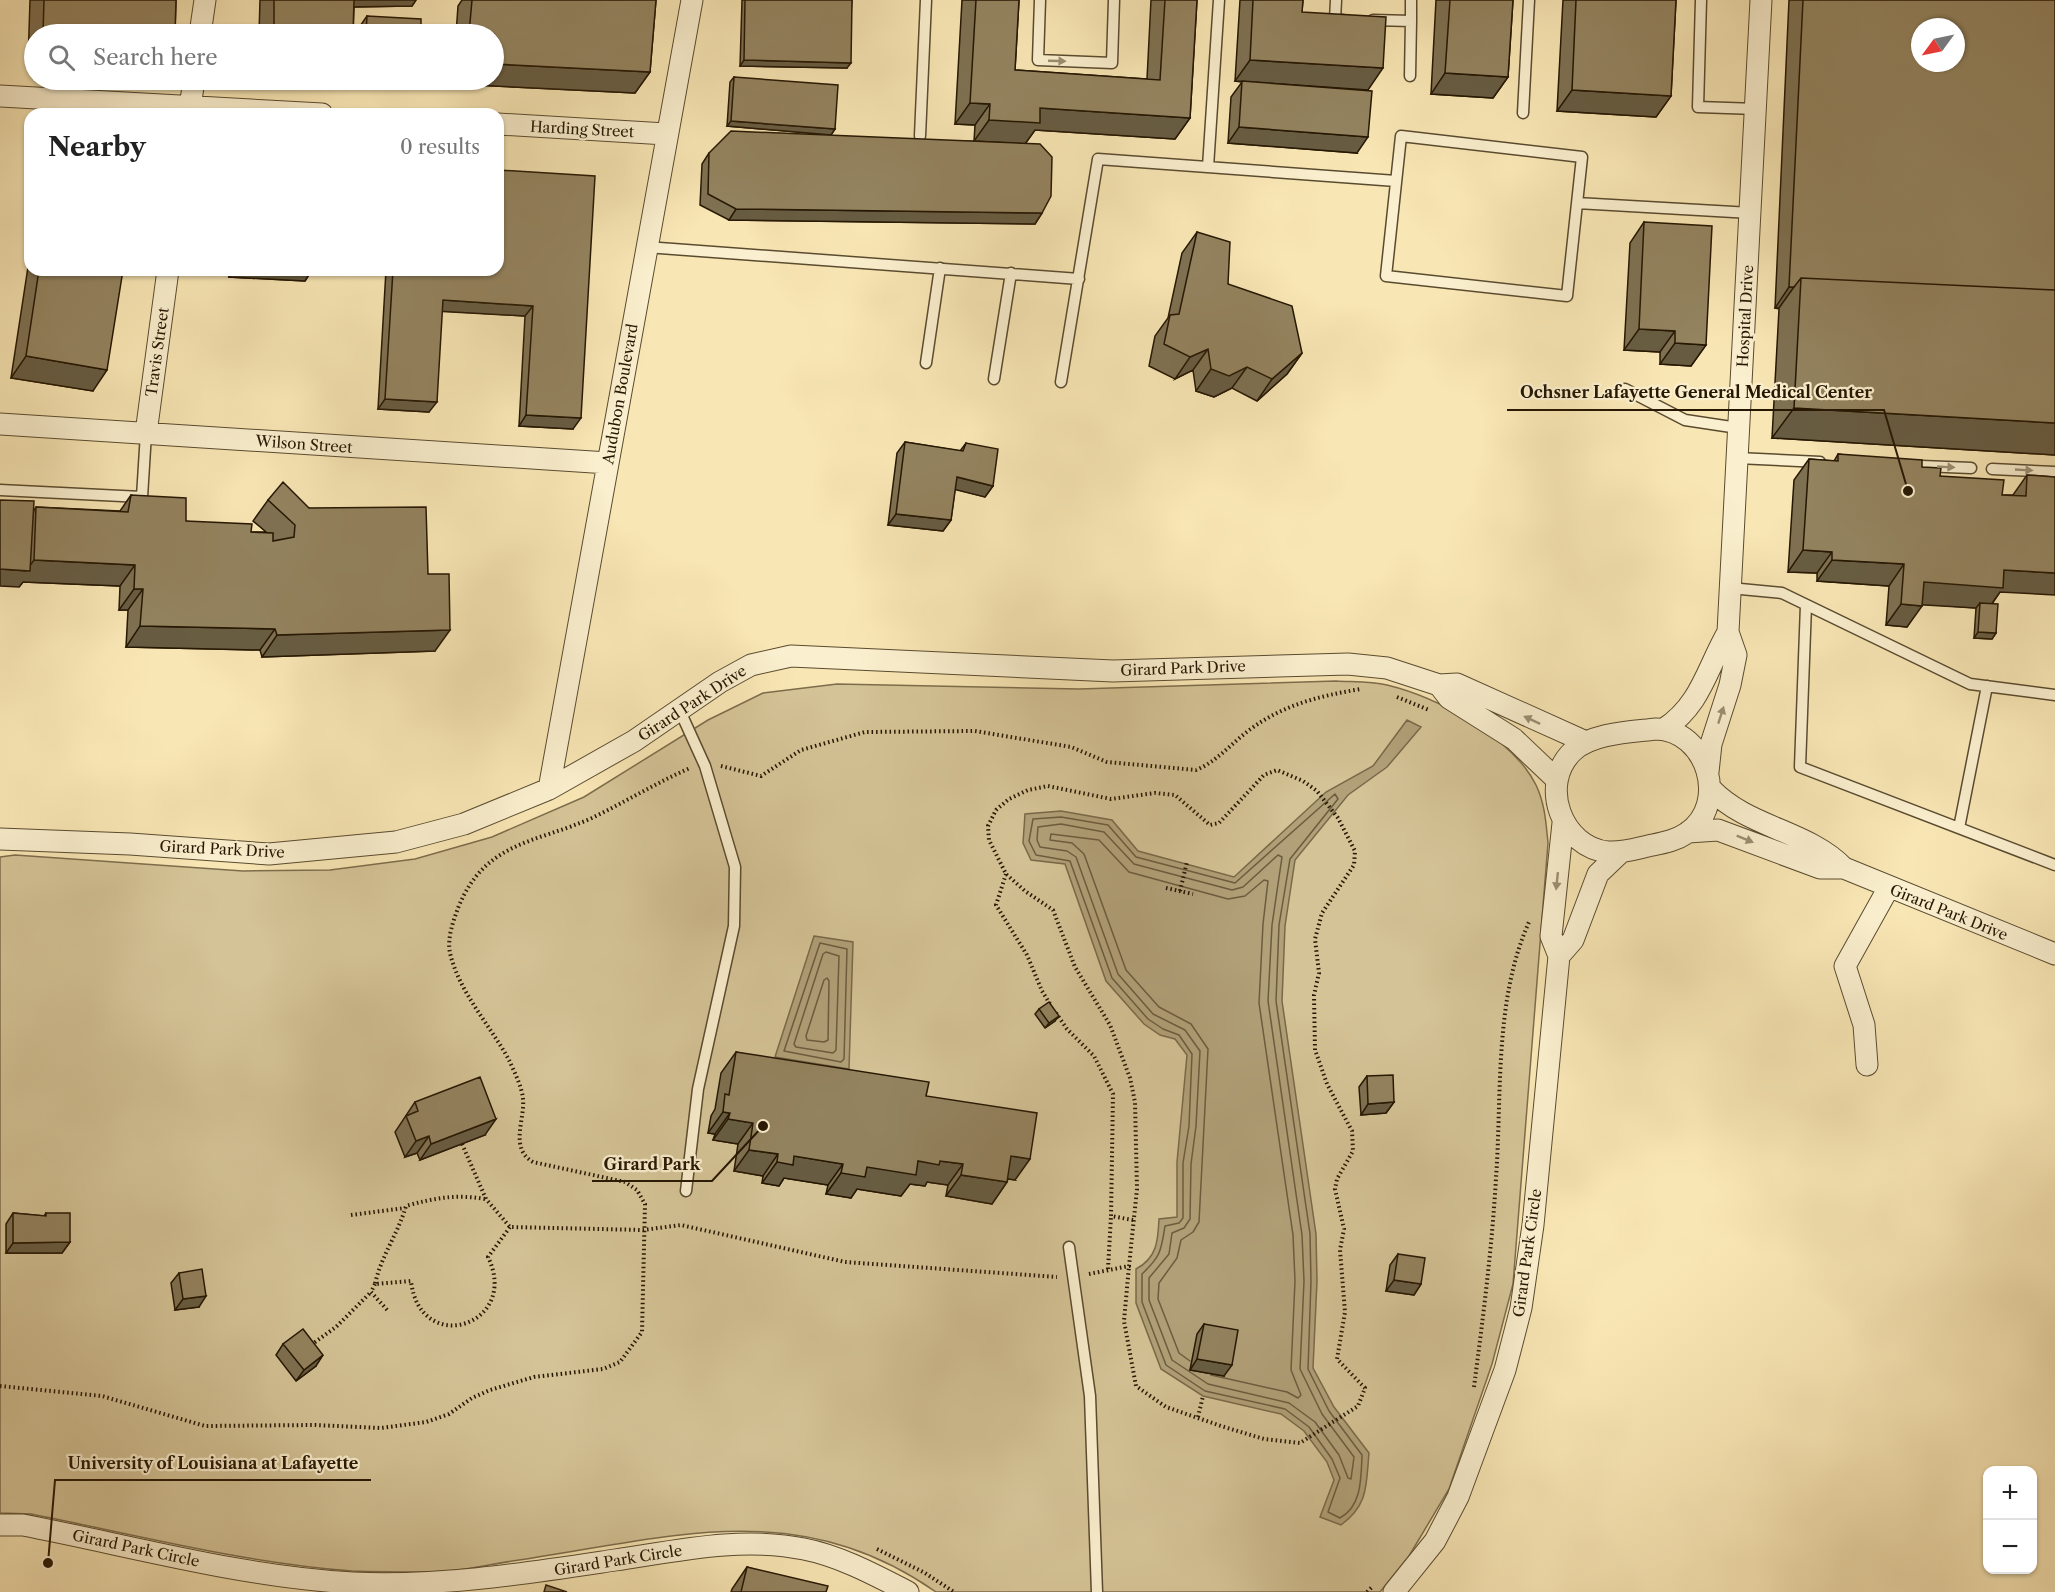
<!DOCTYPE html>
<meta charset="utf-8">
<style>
:root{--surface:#fff;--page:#f6f6f6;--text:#222;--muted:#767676;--line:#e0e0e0}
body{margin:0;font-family:"Libre Caslon Text",serif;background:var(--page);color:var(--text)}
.controls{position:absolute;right:18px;bottom:18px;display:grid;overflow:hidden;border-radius:12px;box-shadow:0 2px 4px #0004}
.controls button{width:54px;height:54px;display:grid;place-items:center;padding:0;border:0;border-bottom:2px solid var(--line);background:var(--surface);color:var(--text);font:30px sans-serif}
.compass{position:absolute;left:1911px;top:18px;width:54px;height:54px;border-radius:50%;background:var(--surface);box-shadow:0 2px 4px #0004;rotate:237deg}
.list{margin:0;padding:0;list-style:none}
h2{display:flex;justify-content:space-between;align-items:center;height:78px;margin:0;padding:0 24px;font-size:26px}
h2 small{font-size:20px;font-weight:400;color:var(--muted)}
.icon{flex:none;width:33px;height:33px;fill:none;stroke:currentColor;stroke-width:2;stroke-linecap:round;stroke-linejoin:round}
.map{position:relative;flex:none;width:2055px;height:1592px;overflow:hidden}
.search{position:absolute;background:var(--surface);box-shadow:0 2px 4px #0004;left:24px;top:24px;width:480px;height:66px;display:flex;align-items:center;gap:15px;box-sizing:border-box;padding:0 21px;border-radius:33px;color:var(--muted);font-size:22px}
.panel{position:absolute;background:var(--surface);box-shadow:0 2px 4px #0004;left:24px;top:108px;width:480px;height:168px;border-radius:18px}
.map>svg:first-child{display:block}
.green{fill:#d4c396;stroke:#7d6d4c;stroke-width:1.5}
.water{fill:#b1a078;stroke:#796949;stroke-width:1.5}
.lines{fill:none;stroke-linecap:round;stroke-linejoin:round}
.shore{stroke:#6c5c3e;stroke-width:1.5}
.service-casing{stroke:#5a4b2f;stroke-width:13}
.minor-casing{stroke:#5a4b2f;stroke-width:23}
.path{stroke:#261703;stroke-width:4;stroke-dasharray:1.5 3;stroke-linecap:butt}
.service{stroke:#faefce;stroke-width:10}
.minor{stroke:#faefce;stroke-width:21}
.wall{fill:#7e7152;stroke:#261703;stroke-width:1.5}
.shaded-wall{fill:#675c42;stroke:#261703;stroke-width:1.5}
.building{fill:#93835f;stroke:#261703;stroke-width:1.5;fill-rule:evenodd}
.oneway{fill:#9b8e73}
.labels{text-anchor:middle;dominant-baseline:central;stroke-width:4.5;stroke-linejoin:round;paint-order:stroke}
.street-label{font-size:15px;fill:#261703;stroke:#faefce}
.leader{fill:none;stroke:#261703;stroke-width:2}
.callout-dot{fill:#261703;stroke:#faefce;stroke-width:2}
.callout-label{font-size:16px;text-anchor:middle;font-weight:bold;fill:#261703;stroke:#faefce;stroke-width:4.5;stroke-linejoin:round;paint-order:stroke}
</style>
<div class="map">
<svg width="2055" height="1592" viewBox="0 0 2055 1592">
<rect width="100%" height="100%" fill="#f8e6b4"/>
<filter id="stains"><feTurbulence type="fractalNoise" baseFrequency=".00333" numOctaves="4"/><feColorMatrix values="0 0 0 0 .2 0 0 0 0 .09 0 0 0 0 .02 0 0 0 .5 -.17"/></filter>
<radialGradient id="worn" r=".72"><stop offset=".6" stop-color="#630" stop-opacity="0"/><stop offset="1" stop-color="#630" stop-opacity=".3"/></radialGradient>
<path class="green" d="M1336 681C1353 682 1371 681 1387 685 1437 697 1512 737 1536 785 1545 804 1546 823 1548 843L1513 1284 1492 1364 1449 1489 1409 1556 1380 1592H936C798 1496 672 1537 519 1560 490 1564 460 1572 431 1572 405 1572 378 1572 352 1571 244 1563 137 1535 31 1514L0 1513V857L15 855 243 871 330 870 415 859 492 837 584 797 708 720 763 693 837 684 1079 689Z"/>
<path class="water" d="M1407 720 1421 727 1387 767 1348 795 1295 860 1285 926 1282 1001 1316 1234 1317 1281 1313 1368 1334 1407 1369 1453C1366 1484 1369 1505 1341 1525L1320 1517 1334 1480 1327 1462 1304 1431 1281 1414 1203 1396 1161 1369 1136 1303V1269C1157 1258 1158 1241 1159 1219L1177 1217V1162L1187 1055 1175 1039 1160 1035 1144 1024 1106 981 1065 864 1031 860 1023 843 1025 814 1061 811 1112 820 1138 851 1234 877 1326 792 1373 766Z
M814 936 853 942 849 1069 775 1057Z"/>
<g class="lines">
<path class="shore" d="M1335 794 1338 799 1290 859 1279 925 1276 1001 1310 1234 1311 1281 1308 1369 1329 1411 1362 1455C1361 1478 1362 1506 1340 1518L1328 1512 1340 1478 1332 1459 1309 1427 1285 1409 1205 1391 1166 1365 1142 1302V1274C1161 1256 1161 1251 1165 1226L1179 1223 1183 1218V1163L1189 1126 1192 1054 1179 1035 1163 1029 1148 1019 1112 978 1070 861 1036 855 1029 841 1033 819 1061 817 1108 825 1136 857 1235 883Z
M1061 824 1104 832 1134 864 1232 890 1243 887 1278 855 1282 857 1272 925 1268 1001 1302 1235 1304 1281 1300 1369 1322 1414 1354 1457 1351 1479 1348 1478 1339 1455 1315 1422 1289 1403 1208 1384 1172 1360 1149 1300V1278L1169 1254 1172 1233 1184 1228 1190 1219 1191 1164 1196 1126 1200 1051 1185 1030 1153 1014 1118 974 1076 857 1067 851 1040 847 1037 840 1038 827Z
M820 943 847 949 844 1059 841 1062 784 1051Z
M826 952 839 956 836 1050 833 1053 796 1047 794 1044 823 954Z
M827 978 829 981 828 1040 824 1042 807 1040 806 1036 824 980Z
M1190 1361 1179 1353 1158 1299 1159 1283 1177 1258 1181 1240 1193 1232 1199 1222 1208 1049 1191 1024 1159 1007 1126 970 1084 854 1072 843 1050 840 1051 834 1099 840 1129 872 1228 899 1245 896 1264 880 1268 881 1263 924 1259 1003 1293 1235 1295 1281 1291 1370 1301 1395 1298 1398 1287 1392 1211 1375"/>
<defs>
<path id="service" d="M1040 0 1038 60 1112 63 1114 0
M1336 0 1335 20H1343
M1701 0 1698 107 1757 109
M1373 20 1411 21V0
M1410 76 1411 21
M1523 113 1529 0
M920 136 926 0
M1401 136 1582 157 1567 296 1386 276Z
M1208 167 1219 0
M1577 203 1751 213
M646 247 1079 279
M926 363 940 268
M994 379 1011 273
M1061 382 1098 159 1396 181
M1625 389 1685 420 1738 428
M1737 458 1820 462
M1922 466 1971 468
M1992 469 2055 472
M0 490 142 497 146 433
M1730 588 1782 593 1970 684 2055 695
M1806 605 1800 767 2055 865
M680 711 705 766 735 867 734 926 698 1089 686 1191
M1959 828 1987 686
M1069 1247 1090 1396 1097 1592"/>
<path id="minor" d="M200 34 205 0
M0 96 322 114
M189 114 194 80
M498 124 666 134
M0 424 608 463
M146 433 168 270
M1439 685 1449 698 1514 739 1556 779
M1656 729C1707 730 1730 804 1687 833 1675 841 1662 843 1648 846 1635 849 1622 853 1608 852 1562 848 1538 784 1573 751 1592 733 1631 732 1656 729Z
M1664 729C1701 705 1707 668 1728 632
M1708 772 1711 744 1730 685 1736 655 1728 632 1761 0
M549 789 692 0
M1711 789C1748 828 1807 830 1844 868
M1688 832 1718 830 1820 868H1844L2055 954
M0 839 130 844 269 854 396 842 464 824 549 789 634 741 720 682 751 665 791 656 1113 671 1348 664 1387 668 1439 685 1457 684 1586 742
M1559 956 1573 940 1598 874 1620 853
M1867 1065 1864 1025 1845 966 1889 887
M0 1525H23C132 1546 242 1577 353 1583 441 1587 528 1573 615 1560 676 1551 741 1536 804 1549 840 1556 875 1575 908 1592
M1394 1592 1435 1541 1458 1497 1505 1370 1521 1308 1533 1225 1559 956 1551 936 1563 823"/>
</defs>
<use href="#service" class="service-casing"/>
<use href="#minor" class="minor-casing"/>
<path class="path" d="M1397 697 1429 710
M721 766 761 776 801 750 865 732 975 731 1071 747 1107 762 1196 770C1216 762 1231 744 1248 731 1282 705 1319 696 1361 689
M1006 874 996 905 1027 955 1042 991 1050 1004
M1166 888 1193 894
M1180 891 1187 862
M1056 1013 1067 1029 1094 1056 1113 1094 1111 1216 1133 1220
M462 1144 486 1199 510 1227 643 1230 681 1225 845 1262 1057 1277
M485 1199C456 1194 434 1198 406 1206 398 1234 381 1256 375 1284L411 1281C420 1358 521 1325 488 1257L510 1227
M351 1215 405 1208
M1108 1269 1111 1216
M1089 1274 1129 1266 1137 1189 1135 1102 1130 1078 1110 1025 1075 967 1053 910 1025 891 1006 874 989 840 988 826 996 810 1009 799 1028 790 1048 786 1111 799 1155 793 1175 795 1210 825 1219 823 1264 775 1277 770 1303 781 1317 791 1338 818 1355 851 1354 865 1322 913 1315 939 1319 973 1314 995 1315 1050 1327 1084 1352 1131 1353 1151 1337 1179 1335 1189 1344 1229 1340 1250 1345 1312 1337 1359 1365 1388 1358 1406 1300 1443 1264 1439 1221 1426 1166 1407 1136 1386 1124 1321 1129 1266
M375 1284 371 1292 389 1312
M311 1345 336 1327 371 1292
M0 1386 102 1396 205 1426 315 1425 381 1428 426 1422 449 1414 472 1398 490 1390 534 1377 603 1369 620 1362 642 1332 645 1204 637 1190 625 1182 533 1162C509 1148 525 1120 523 1099 522 1087 514 1071 509 1060 490 1025 459 992 450 953 447 938 453 922 458 908 485 841 536 843 592 818 625 802 656 783 690 768
M1474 1387C1483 1318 1492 1248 1496 1178 1502 1095 1494 1000 1529 922
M1198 1417 1203 1396
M877 1549 925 1573 954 1592
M1367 1592 1373 1586"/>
<use href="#service" class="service"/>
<use href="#minor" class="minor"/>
</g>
<path class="wall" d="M30 0H176L175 34H34V63H28Z
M260 0H416L412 6 354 7 353 34H259Z
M462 0H656L650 72 635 93 452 84 453 80H494V34H456L458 6Z
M742 0H852L847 68 740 66Z
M962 0H1019L1015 70 1147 79 1151 0H1197L1190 118 1175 139 1035 130 1025 144 1042 213 1035 224 729 220 700 205 702 164 709 153 974 141 975 125 955 124Z
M1240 0H1303L1302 12 1368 90 1301 86 1357 153 1228 143 1231 97 1242 82 1235 81Z
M1436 0H1513L1508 77 1493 98 1431 94Z
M1563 0H1676L1671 96 1656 117 1557 111Z
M1789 0H2055V455L1772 438 1779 309 1775 308Z
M367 16 421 34H356V32Z
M734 77 835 129 831 135 727 126 730 82Z
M498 170 573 429 519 426 525 316 442 311 429 412 378 409 386 270H498Z
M1644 222 1706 345 1691 366 1660 364V352L1624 350 1630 243Z
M1197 232 1228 284 1302 353 1287 374 1257 401 1232 388 1214 397 1196 391 1193 370 1175 379 1149 366 1155 336 1168 318 1182 253Z
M30 264V270H123L93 391 11 378 28 267Z
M229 270H312L305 281 229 277Z
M905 442 960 451 966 443 993 486 985 497 955 489 951 520 943 531 888 525 897 453Z
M1838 454 1922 467 1940 476 2002 495H2013L2027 475 2055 477 2000 592 1992 604 1996 633 1992 639 1974 638 1976 608 1922 604 1907 627 1886 625 1889 586 1817 581V573L1788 572 1794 480 1809 459 1834 461Z
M131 495 186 521 251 532H266L253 521 268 500 309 508 428 574 435 651 262 657 260 650 126 647 128 610H119L120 586 23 582 19 587 34 510 36 507 120 511Z
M1039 1009 1055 1021 1045 1028 1035 1014Z
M736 1052 926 1096 1015 1180 1008 1179 1007 1182 992 1204 946 1196 948 1185 927 1182 925 1186 910 1184 901 1196 857 1189 851 1198 826 1194 828 1185 784 1178 779 1186 762 1183 763 1176 734 1171 738 1144 713 1140 715 1134 708 1133 711 1116 715 1109 721 1073Z
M1367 1076 1394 1102 1386 1113 1361 1115 1359 1087Z
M415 1102 485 1135 420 1160 417 1153 405 1157 395 1132Z
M13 1213 44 1216 46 1213 70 1242 62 1253H6V1224Z
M1398 1254 1421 1284 1414 1295 1386 1291 1390 1265Z
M179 1273 199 1307 175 1310 171 1283Z
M1204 1324 1224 1376 1190 1370 1197 1334Z
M283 1344 316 1366 296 1381 276 1355Z
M747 1567 826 1592H731L732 1589Z"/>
<path class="shaded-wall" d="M351 0H416L412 6 347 7Z
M34 53V63H28Z
M744 60 851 63 847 68 740 66Z
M1250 60 1383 68 1368 90 1235 81Z
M494 64 650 72 635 93 452 84 455 80H494Z
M1445 73 1508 77 1493 98 1431 94Z
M363 80H409L408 82Z
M1572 90 1671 96 1656 117 1557 111Z
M970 103 990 104 975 125 955 124Z
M1040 108 1190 118 1175 139 1035 130 1025 144 974 141 989 120Z
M731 121 835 129 831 135 727 126Z
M1239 127 1368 137 1357 153 1228 143Z
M736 209 1042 213 1035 224 729 220Z
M234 270H312L305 281 229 277Z
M1789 287H1794L1779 308H1775Z
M443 300 533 306 525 316 435 311Z
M1639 329 1675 331 1660 352 1624 350Z
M1675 343 1706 345 1691 366 1660 364Z
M1208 349 1193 370 1175 379 1190 357Z
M1302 353 1287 374 1257 401 1272 379Z
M26 356 107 370 93 391 11 378Z
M1247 367 1232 388 1214 397 1196 391 1211 369Z
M385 399 437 402 429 412 378 409Z
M1794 408 2055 423V455L1772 438Z
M526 415 581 418 573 429 519 426Z
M957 477 993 486 985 497 949 488Z
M896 514 951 520 943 531 888 525Z
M1803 550 1832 552 1817 573 1788 572Z
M34 560 135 565 120 586 23 582 19 587 0 586V569L26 571Z
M1832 560 1904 564 1889 586 1817 581Z
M2004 570 2055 573V595L2000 592 1988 609 1980 603 1976 608 1909 604 1924 582Z
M134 589H143L128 610H119Z
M1901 604 1922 606 1907 627 1886 625Z
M140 626 275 629 260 650 126 647Z
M450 630 435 651 262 657 277 635Z
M1978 632 1996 633 1992 639 1974 638Z
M1059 1016 1055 1021 1045 1028 1049 1023Z
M1394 1102 1386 1113 1361 1115 1368 1104Z
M723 1112 730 1113 715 1134 708 1133Z
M496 1119 485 1135 420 1160 431 1144Z
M728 1119 753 1123 738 1144 713 1140Z
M429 1136 417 1153 405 1157 416 1141Z
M749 1150 778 1154 763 1176 734 1171Z
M794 1156 843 1164 828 1185 784 1178 779 1186 762 1183 777 1162Z
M1011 1156 1030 1159 1015 1180 997 1177Z
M918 1161H940L963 1164 948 1185 927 1182 925 1186 910 1184 901 1196 857 1189 851 1198 826 1194 841 1173 867 1167Z
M961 1175 1007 1182 992 1204 946 1196Z
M70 1242 62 1253H6L13 1243Z
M1394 1280 1421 1284 1414 1295 1386 1291Z
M206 1296 199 1307 175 1310 183 1299Z
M323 1355 316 1366 296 1381 304 1370Z
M1197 1359 1232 1365 1224 1376 1190 1370Z"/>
<path class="building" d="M44 0H176L175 34H43Z
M274 0H354L353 34H274Z
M472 0H656L650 72 494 64V34H469Z
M745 0H852L851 63 744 60Z
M976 0H1019L1015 70 1160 80 1165 0H1197L1190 118 1040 108V123L989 120 990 104 970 103Z
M1253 0H1303L1302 12 1386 17 1383 68 1250 60Z
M1450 0H1513L1508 77 1445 73Z
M1576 0H1676L1671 96 1572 90Z
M1803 0H2055V290L1801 278 1794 287H1789ZM1920 27H1956V63H1920Z
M367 16 421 19V34H366Z
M734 77 838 85 835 129 731 121Z
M1242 81 1372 91 1368 137 1239 127Z
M731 131 1040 144 1052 157 1051 196 1042 213 736 209 708 194 709 153Z
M498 170 595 176 581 418 526 415 533 306 443 300 437 402 385 399 393 270H498Z
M1644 222 1712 226 1706 345 1675 343V331L1639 329Z
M1197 232 1230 242 1228 284 1292 306 1302 353 1272 379 1247 367 1229 376 1211 369 1208 349 1190 357 1164 344 1170 315 1179 314Z
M39 270H123L107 370 26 356Z
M1801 278 2055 290V423L1794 408Z
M905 442 963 451 966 443 998 449 993 486 957 477 951 520 896 514Z
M1838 454 1922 460V467L1941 468 1940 476 2004 480 2002 495 2026 496 2027 475 2055 477V573L2004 570 2003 588 1924 582 1922 606 1901 604 1904 564 1832 560V552L1803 550 1809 459 1838 461Z
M283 482 309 508 426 507 428 574H449L450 630 277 635 275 629 140 626 143 589H134L135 565 34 560 36 507 128 512 131 495 186 498V521L252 524 251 532 273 533V541L294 537 295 525 268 500Z
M0 500 34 501 30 571 0 569Z
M1980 603 1998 604 1996 633 1978 632Z
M1049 1002 1059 1016 1049 1023 1039 1009Z
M736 1052 929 1082 926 1096 1037 1113 1030 1159 1011 1156 1007 1182 961 1175 963 1164 940 1161 939 1165 918 1161 916 1175 867 1167 865 1177 841 1173 843 1164 794 1156 793 1165 777 1162 778 1154 749 1150 753 1123 728 1119 730 1113 723 1112 725 1094 729 1095Z
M1393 1075 1394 1102 1368 1104 1367 1076Z
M480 1077 496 1119 431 1144 429 1136 416 1141 406 1116 418 1111 415 1102Z
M13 1213 46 1216V1213H70V1242L13 1243Z
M1398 1254 1425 1258 1421 1284 1394 1280Z
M202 1269 206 1296 183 1299 179 1273Z
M1204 1324 1238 1330 1232 1365 1197 1359Z
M303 1329 323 1355 304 1370 283 1344Z
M747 1567 828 1586 826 1592H741Z
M546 1585 567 1592H544Z"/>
<defs><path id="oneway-solid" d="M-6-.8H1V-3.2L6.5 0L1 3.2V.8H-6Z" transform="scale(1.5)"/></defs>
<g class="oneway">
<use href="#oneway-solid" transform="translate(1057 61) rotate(2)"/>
<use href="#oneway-solid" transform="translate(1946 467) rotate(3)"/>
<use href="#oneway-solid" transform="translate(2024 470) rotate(3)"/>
<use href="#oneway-solid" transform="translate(1721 715) rotate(-72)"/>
<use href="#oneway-solid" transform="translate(1532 720) rotate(-155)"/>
<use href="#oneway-solid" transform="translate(1745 839) rotate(22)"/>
<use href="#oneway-solid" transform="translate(1557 881) rotate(96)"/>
</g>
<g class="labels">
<g class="street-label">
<text transform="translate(582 129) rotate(3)">Harding Street</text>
<text transform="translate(1745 316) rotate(-87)">Hospital Drive</text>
<text transform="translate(157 352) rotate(-82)">Travis Street</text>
<text transform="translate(620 394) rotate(-80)">Audubon Boulevard</text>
<text transform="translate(304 444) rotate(4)">Wilson Street</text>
<text transform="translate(1183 668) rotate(-2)">Girard Park Drive</text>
<text transform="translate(692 703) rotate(-33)">Girard Park Drive</text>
<text transform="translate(222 849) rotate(3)">Girard Park Drive</text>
<text transform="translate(1949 912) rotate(22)">Girard Park Drive</text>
<text transform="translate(1527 1253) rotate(-82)">Girard Park Circle</text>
<text transform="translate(136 1548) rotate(12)">Girard Park Circle</text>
<text transform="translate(618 1560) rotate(-9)">Girard Park Circle</text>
</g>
</g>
<path class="leader" d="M1908 491L1884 410H1507M763 1126L712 1181H592M48 1563L55 1480H371"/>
<g class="callout-dot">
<circle cx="1908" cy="491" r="6"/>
<circle cx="763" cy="1126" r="6"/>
<circle cx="48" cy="1563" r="6"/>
</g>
<g class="callout-label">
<text x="1696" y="398">Ochsner Lafayette General Medical Center</text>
<text x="652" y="1170">Girard Park</text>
<text x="213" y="1469">University of Louisiana at Lafayette</text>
</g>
<rect width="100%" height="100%" filter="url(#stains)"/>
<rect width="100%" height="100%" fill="url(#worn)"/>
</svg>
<div class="controls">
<button>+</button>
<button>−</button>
</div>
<svg class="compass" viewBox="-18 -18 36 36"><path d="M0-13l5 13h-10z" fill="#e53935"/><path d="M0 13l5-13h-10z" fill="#767676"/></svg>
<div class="search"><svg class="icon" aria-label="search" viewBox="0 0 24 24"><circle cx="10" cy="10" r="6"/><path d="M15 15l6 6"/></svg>Search here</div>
<section class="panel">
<h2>Nearby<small>0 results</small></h2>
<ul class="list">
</ul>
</section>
</div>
